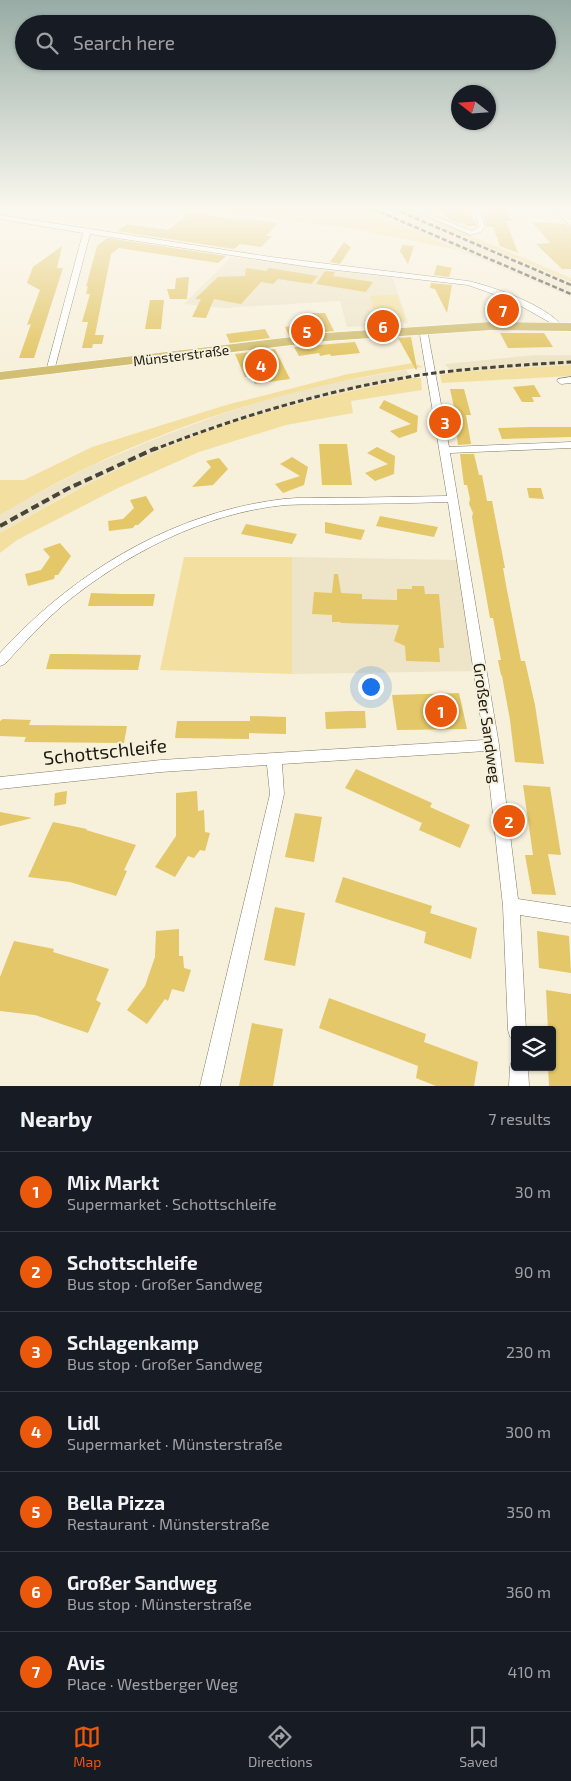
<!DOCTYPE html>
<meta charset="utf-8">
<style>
:root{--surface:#171b24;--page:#242831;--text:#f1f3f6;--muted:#9ea1a6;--line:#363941;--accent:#ea580c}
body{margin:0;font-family:"Exo 2",sans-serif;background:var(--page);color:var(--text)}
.controls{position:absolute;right:15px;bottom:15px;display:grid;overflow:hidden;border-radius:5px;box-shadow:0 1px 4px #0004}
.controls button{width:45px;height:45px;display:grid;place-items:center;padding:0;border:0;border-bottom:1px solid var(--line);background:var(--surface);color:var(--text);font:25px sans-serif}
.compass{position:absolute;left:451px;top:85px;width:45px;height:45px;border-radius:50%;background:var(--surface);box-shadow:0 1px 4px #0004;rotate:287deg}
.you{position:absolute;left:370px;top:686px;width:18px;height:18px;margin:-12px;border:4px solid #fff;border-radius:50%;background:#1a73e8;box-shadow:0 0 0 8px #1a73e833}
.badge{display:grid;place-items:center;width:32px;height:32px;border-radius:50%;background:var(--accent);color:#fff;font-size:16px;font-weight:700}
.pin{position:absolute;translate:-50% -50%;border:2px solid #fff;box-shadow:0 1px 5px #0006}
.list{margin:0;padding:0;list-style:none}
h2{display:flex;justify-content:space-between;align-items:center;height:65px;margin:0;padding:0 20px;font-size:21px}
h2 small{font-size:16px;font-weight:400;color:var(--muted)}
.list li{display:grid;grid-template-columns:32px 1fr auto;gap:15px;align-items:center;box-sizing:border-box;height:80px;padding:0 20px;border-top:1px solid var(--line)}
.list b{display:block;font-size:19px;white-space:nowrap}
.list p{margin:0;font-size:16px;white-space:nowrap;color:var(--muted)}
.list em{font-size:16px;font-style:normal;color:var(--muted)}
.icon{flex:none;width:28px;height:28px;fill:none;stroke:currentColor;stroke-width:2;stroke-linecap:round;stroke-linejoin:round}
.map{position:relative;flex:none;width:571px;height:1086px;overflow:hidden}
.search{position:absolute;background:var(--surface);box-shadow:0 1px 4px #0004;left:15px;right:15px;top:15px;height:55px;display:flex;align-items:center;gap:12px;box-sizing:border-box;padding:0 18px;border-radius:28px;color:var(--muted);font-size:19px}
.sheet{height:625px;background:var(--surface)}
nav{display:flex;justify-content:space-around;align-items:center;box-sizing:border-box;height:70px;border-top:1px solid var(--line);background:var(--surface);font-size:14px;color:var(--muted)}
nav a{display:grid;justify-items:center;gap:2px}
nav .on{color:var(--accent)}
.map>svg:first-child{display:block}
.built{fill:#eee5c9}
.green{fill:#f3e0a1}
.building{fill:#e3c768}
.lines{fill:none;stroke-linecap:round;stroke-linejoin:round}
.minor-casing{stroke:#817b68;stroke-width:1}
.primary-casing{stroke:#fff;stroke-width:1}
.minor{fill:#fff;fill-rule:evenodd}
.primary{fill:#d2bf74;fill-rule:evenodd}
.rail-far2{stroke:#474439;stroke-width:2.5;stroke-dasharray:5 2.5;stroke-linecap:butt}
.rail-far1{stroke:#474439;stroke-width:3;stroke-dasharray:5.5 3;stroke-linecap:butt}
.rail{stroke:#474439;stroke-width:4;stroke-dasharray:8 4;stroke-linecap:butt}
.labels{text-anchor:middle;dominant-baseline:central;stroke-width:4;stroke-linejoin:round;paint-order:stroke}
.far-street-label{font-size:14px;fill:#1c1a12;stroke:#f7f0db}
.street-label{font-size:16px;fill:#1c1a12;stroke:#f7f0db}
.near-street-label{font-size:19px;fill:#1c1a12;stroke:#f7f0db}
</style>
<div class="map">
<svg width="571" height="1086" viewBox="0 0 571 1086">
<rect width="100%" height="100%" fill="#f7f0db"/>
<path class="built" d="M360 209H399L571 282V297Z
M231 257 393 278 408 323 347 327 340 301 225 308 184 304Z
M535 355H571V365L452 372 445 364Z
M406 370 412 378 354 390 286 407 147 456 62 497 0 533V515L24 500 95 464 160 437 219 415 275 397 326 384Z
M292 557 458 560 477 671 292 674Z"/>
<path class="green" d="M197 209H360L459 250 348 228Z
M399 209H408L571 278V282Z
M397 295 406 321 377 322 370 296Z
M413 363 423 367C275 388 128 437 0 515V480H24L92 447 226 405 348 374Z
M571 365V376L442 383 440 375 452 372Z
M412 378H421L422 390 351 401 353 413 286 425 199 452 118 488 17 540 0 553V533C72 491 146 452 225 425 286 405 349 391 412 378Z
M184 557H292V674L160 670Z"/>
<path class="building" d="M439 209H468L477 226H466L464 222 457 223 450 220Z
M479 209H503L512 221H506L518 253 500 246 493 227H487L484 216Z
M190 213 241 220 242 219 278 223 266 236H272L261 247 240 244 234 249 117 231 127 224 168 230Z
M532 222 566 224 571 228V269H562L536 244 550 243Z
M107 238 226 256 218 263 119 248 111 254 95 335H104L102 344H93L92 348H82L88 322H82L90 294H86L88 286 86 287 97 246Z
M344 242 351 247 340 264 330 262Z
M402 245 414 246 408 264 400 251Z
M62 246 57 268H63L34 358H19L31 324 27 325 40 290 27 283 33 267Z
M437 265 452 268 449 277 434 275Z
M246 268 266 271 269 268 318 276 311 284 278 279 273 284 261 282 241 304 214 299 206 318 192 317 201 299H195L218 277 245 276Z
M325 271 335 272 333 276 373 282 366 292 316 284Z
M189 277 187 299H170L167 289H175L176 278Z
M431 283 452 285 447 313 435 289 430 288Z
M150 300H164L161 329H145Z
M312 313H325L334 331 289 336 285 327 311 323Z
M265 329 270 338 230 343 226 334Z
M500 333H544L553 347 508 348Z
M411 337 417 369 416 370 398 338Z
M355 342 360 353 331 356 330 354 320 356 319 353 299 356 294 347Z
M275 349 290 379 255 384 251 376 245 377 235 354Z
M534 385 541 397H532L534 402H522L513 387Z
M450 389H464L471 415H466L471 444 458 445 456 430H459Z
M384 400 418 416 417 432 399 438 390 431 411 424 379 408Z
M530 427H571V437L502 439 498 428Z
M319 444H347L352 485H322Z
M377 447 395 456 394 474 375 481 365 473 388 464 367 453Z
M460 454H474L479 475H482L487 501H492L505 568H503L506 585 521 661H525L535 705 544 764 515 762 510 720 502 676 501 675 498 660H501L493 618H490L472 517 473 513 469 504 470 499 467 485H464Z
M292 457 308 467 304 485 283 493 275 484 300 476 280 464Z
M219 458 228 469 213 485 192 487 211 467 206 461Z
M527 488H541L544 499 529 498Z
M146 496 154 510 138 525H135L133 528 109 531 108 521 123 519 134 508 130 500Z
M380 516 422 524 438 527 434 537 376 526Z
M325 522 354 528 365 530 361 540 335 535 325 533Z
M246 524 261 527 297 534 292 544 241 534Z
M60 543 71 556 58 575H55L54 579 28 586 25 574 41 570 50 557 43 549Z
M334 574H338L341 593 362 594V599L397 600V589H412V586H424L425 594H439L444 648H439L440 662 406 661 405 646 394 641 399 625 340 623 341 622H332V615L312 614 314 592 332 593Z
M91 593 121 594H155L153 606H88Z
M50 654H67L141 655 138 670 46 669Z
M459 693 467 729 397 730 392 695Z
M348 711H365L366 728 326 729 325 712Z
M250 716 286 717V734L249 733V739L175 738 177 721H250Z
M3 719 31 720 29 725 127 726 124 743 24 742 26 737 0 736V721Z
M356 769 432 803 430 807 470 825 460 848 419 830 422 823 345 788Z
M523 785 550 787 561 855 548 854 556 895 532 894 525 855H533Z
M67 791 66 804 54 806 55 793Z
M197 791 198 811 204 810 205 832 210 833 205 851 200 850 194 858 188 856 175 877 155 867 176 836V793Z
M0 812 32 818 0 826Z
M295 813 322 817 314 862 285 857Z
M53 822 87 829 86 830 136 845 124 870 127 871 116 896 70 882 28 877Z
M343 877 432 906 430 913 477 928 471 959 424 943 426 932 335 902Z
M275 907 305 913 295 966 264 960Z
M179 929V956H183L184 968 191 970 184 992 172 989 168 1001 165 999 147 1024 127 1010 145 986 155 957 156 931Z
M537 931 569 936 571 973 539 968Z
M14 941 54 949 53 952 109 969 96 1000 101 1003 88 1033 35 1015 0 1011V977Z
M546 990 571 994V1086H549L548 1067H552V1030H548Z
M329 998 426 1034 424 1042 478 1062 474 1086H436L416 1078 418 1066 319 1028Z
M252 1023 283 1029 273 1086H239Z"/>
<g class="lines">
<defs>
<path id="minor" d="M410 209H417L472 231 479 227 476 217 470 209H476L482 217 485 227 481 232 471 235Z
M553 209H559L571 220V226Z
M0 215 271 257 468 281C494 287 546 305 562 326L555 328 551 323 510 300 468 285 310 267 90 234 54 371 50 374 46 371 83 233 0 219Z
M420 327 427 329 449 447 571 442V448L450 453 499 745 518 899 571 907V923L520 915 526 1030H515V1038L510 1037 508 1030 503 906 486 751 282 764 284 794 220 1086H200L270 794 267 765 161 772 0 789V777L161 760 484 740 448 502C411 503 375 504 338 504 321 505 302 504 285 505 204 513 125 554 63 605 42 623 23 644 5 664L0 666V653C74 572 173 512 284 499 301 497 320 498 337 498 374 497 410 497 447 496L419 329Z
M571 377V383L561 384 557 381 558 379Z
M515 1059V1067H528L529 1086H509L510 1067 512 1060Z"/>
<path id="primary" d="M491 322 571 323V331L491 330 326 341 0 380V372L326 333Z"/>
</defs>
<use href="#minor" class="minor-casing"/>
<use href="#primary" class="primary-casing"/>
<use href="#minor" class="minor"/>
<use href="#primary" class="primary"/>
<path class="rail-far2" d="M373 209 571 294
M394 209 571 285"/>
<path class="rail-far1" d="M153 450C239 416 328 390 420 375 470 368 520 365 571 362"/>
<path class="rail" d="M0 526 67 489 156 448"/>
</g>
<linearGradient id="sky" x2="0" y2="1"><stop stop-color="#97aca5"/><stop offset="0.58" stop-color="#fbf8ef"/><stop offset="1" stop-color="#fbf8ef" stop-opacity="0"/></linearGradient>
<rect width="571" height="361" fill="url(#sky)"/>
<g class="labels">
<g class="far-street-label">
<text transform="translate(181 355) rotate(-7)">Münsterstraße</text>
</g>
<g class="street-label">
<text transform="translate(488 723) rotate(82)">Großer Sandweg</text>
</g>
<g class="near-street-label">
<text transform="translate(105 751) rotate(-6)">Schottschleife</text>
</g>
</g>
</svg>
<div class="controls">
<button><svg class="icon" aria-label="layers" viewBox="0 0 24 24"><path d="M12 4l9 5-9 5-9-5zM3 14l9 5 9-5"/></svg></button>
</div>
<svg class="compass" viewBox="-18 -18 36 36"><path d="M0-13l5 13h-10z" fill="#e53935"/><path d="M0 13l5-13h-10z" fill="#9ea1a6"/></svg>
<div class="you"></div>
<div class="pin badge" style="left:441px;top:711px">1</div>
<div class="pin badge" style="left:509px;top:821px">2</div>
<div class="pin badge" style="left:445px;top:422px">3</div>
<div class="pin badge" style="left:261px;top:365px">4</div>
<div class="pin badge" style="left:307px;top:331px">5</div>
<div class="pin badge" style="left:383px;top:326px">6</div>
<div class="pin badge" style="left:503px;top:310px">7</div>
<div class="search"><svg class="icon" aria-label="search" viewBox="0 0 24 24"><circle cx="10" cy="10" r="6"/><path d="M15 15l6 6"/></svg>Search here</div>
</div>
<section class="sheet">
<h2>Nearby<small>7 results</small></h2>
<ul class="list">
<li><span class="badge">1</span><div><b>Mix Markt</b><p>Supermarket · Schottschleife</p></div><em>30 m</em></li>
<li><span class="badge">2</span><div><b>Schottschleife</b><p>Bus stop · Großer Sandweg</p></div><em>90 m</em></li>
<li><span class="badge">3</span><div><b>Schlagenkamp</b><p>Bus stop · Großer Sandweg</p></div><em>230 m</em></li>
<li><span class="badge">4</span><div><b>Lidl</b><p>Supermarket · Münsterstraße</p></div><em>300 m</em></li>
<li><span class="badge">5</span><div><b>Bella Pizza</b><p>Restaurant · Münsterstraße</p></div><em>350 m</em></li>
<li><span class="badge">6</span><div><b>Großer Sandweg</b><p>Bus stop · Münsterstraße</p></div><em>360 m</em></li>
<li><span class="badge">7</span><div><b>Avis</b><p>Place · Westberger Weg</p></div><em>410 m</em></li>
</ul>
</section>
<nav>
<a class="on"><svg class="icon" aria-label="map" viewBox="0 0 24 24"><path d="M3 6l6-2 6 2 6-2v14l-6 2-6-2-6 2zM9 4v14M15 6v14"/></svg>Map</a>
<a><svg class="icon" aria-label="directions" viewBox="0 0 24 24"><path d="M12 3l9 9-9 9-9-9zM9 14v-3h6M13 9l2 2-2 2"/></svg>Directions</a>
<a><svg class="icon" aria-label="saved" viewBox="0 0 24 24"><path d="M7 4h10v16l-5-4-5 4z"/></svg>Saved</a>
</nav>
